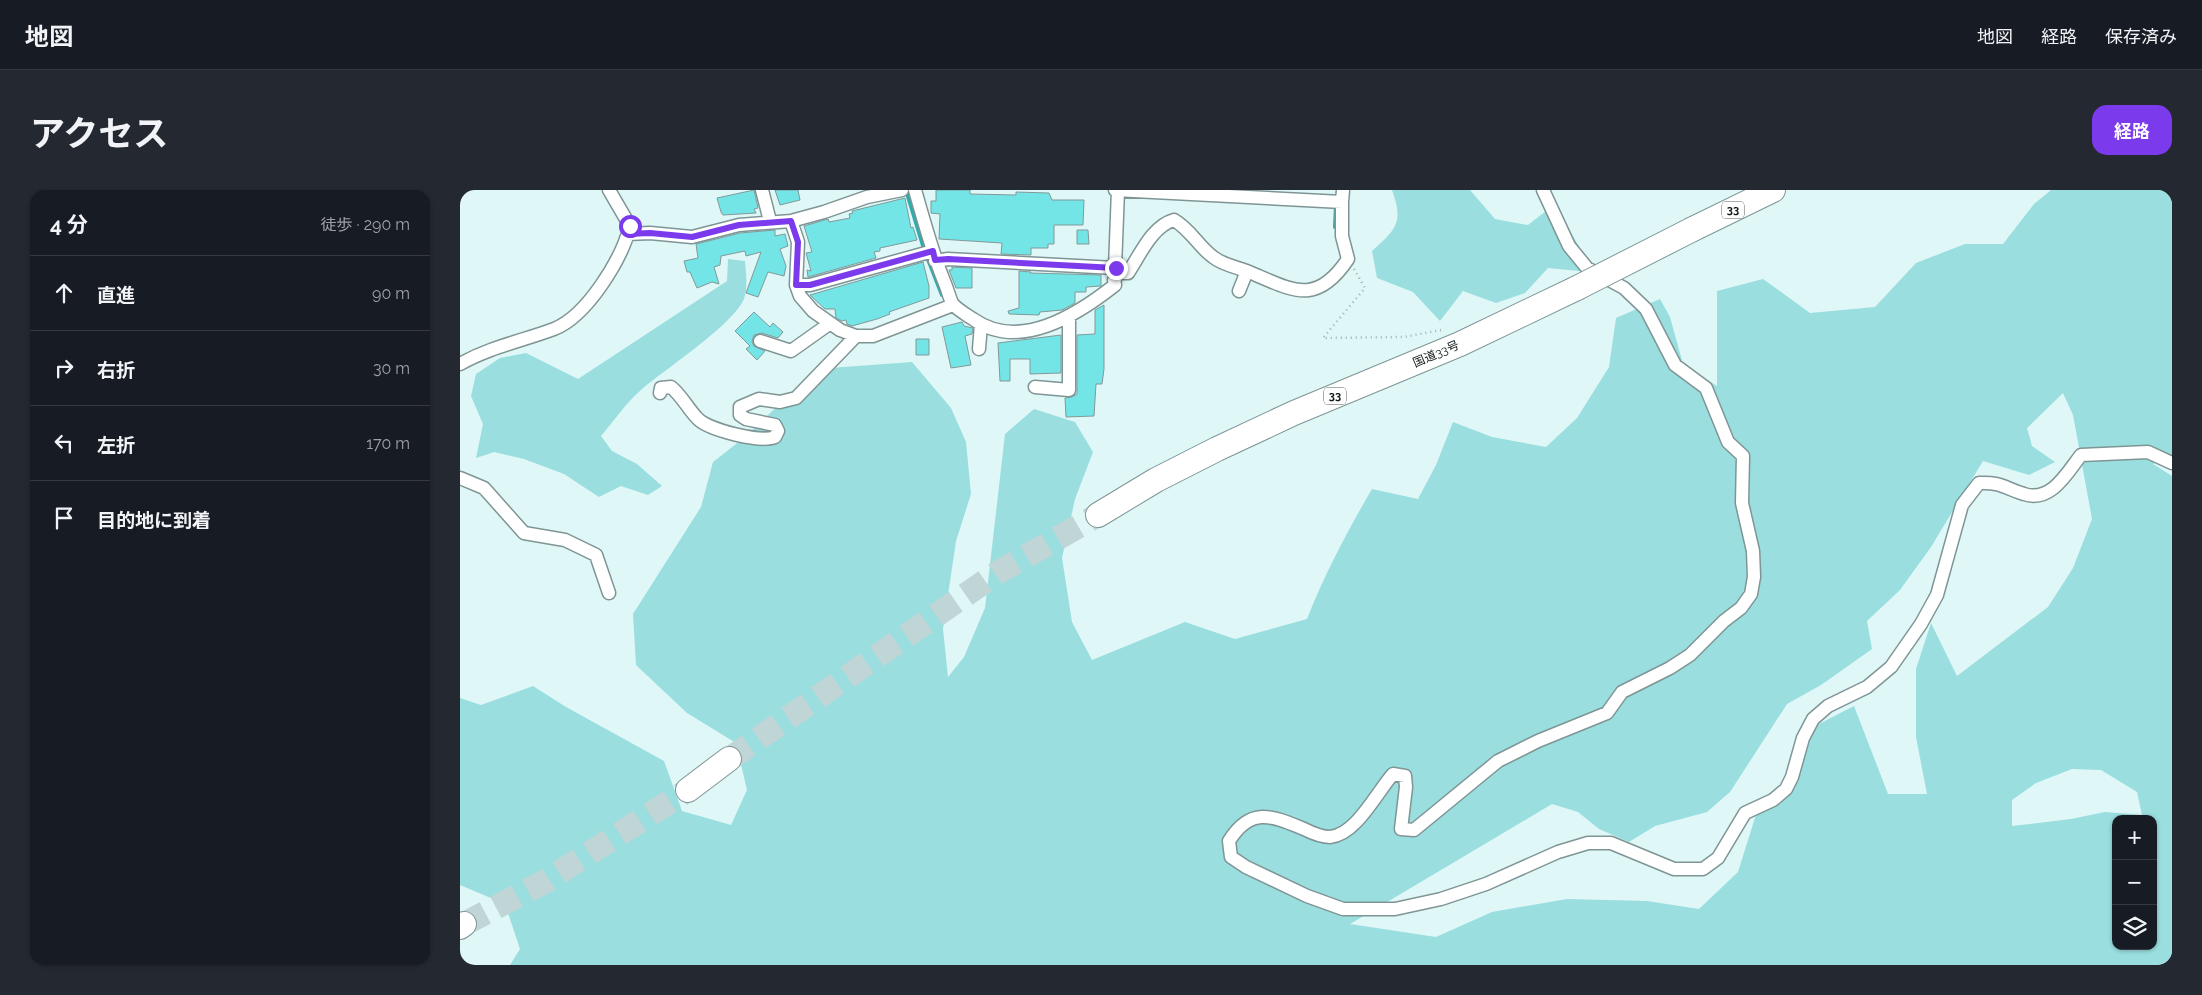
<!DOCTYPE html>
<html lang="ja">
<meta charset="utf-8">
<style>
:root{--surface:#171b24;--page:#242831;--text:#f1f3f6;--muted:#9ea1a6;--line:#363941;--accent:#7c3aed}
body{margin:0;font-family:Raleway,"Noto Sans JP",sans-serif;background:var(--page);color:var(--text)}
.controls{position:absolute;right:15px;bottom:15px;display:grid;overflow:hidden;border-radius:10px;box-shadow:0 1px 4px #0004}
.controls button{width:45px;height:45px;display:grid;place-items:center;padding:0;border:0;border-bottom:1px solid var(--line);background:var(--surface);color:var(--text);font:25px sans-serif}
.stop{position:absolute;width:15px;height:15px;margin:-11px;border:4px solid #7c3aed;border-radius:50%;background:#fff}
.stop.end{background:#7c3aed;border-color:#fff;box-shadow:0 1px 5px #0008}
.list{margin:0;padding:0;list-style:none}
h2{display:flex;justify-content:space-between;align-items:center;height:65px;margin:0;padding:0 20px;font-size:21px}
h2 small{font-size:16px;font-weight:400;color:var(--muted)}
.list li{display:grid;grid-template-columns:32px 1fr auto;gap:15px;align-items:center;box-sizing:border-box;height:75px;padding:0 20px;border-top:1px solid var(--line)}
.list b{display:block;font-size:19px;white-space:nowrap}
.list em{font-size:16px;font-style:normal;color:var(--muted)}
.icon{flex:none;width:28px;height:28px;fill:none;stroke:currentColor;stroke-width:2;stroke-linecap:round;stroke-linejoin:round}
.map{position:relative;flex:none;width:1712px;height:775px;overflow:hidden;border-radius:15px}
header{display:flex;align-items:center;gap:30px;box-sizing:border-box;height:70px;padding:0 25px;background:var(--surface);border-bottom:1px solid var(--line)}
header strong{font-size:24px}
nav{display:flex;gap:28px;margin-inline-start:auto;font-size:18px}
.intro{display:flex;align-items:center;justify-content:space-between;box-sizing:border-box;height:120px;padding:0 30px}
h1{margin:0;font-size:35px}
.button{padding:12px 22px;border-radius:15px;background:var(--accent);color:#fff;font-size:18px;font-weight:700}
main{display:flex;gap:30px;padding:0 30px}
aside{flex:1;background:var(--surface);border-radius:15px;box-shadow:0 1px 4px #0004}
.map>svg:first-child{display:block}
.green{fill:#9adedf;fill-rule:evenodd}
.lines{fill:none;stroke-linecap:round;stroke-linejoin:round}
.stream{stroke:#2eabac;stroke-width:4}
.building{fill:#73e5e6;stroke:#829999}
.highway-tunnel{stroke:#c0d5d5;stroke-width:24;stroke-dasharray:24 12;stroke-linecap:butt}
.street-casing{stroke:#7f9595;stroke-width:15}
.highway-casing{stroke:#7f9595;stroke-width:26}
.path{stroke:#9fb2b2;stroke-width:2.5;stroke-dasharray:1 4;stroke-linecap:butt}
.street{stroke:#fff;stroke-width:12}
.highway{stroke:#fff;stroke-width:24}
.highway-bridge-casing{stroke:#7f9595;stroke-width:26;stroke-linecap:butt}
.highway-bridge{stroke:#fff;stroke-width:24}
.route{stroke:#7c3aed;stroke-width:6}
.labels{text-anchor:middle;dominant-baseline:central;stroke-width:4;stroke-linejoin:round;paint-order:stroke}
.shield{fill:#fefefe;stroke:#565c5c;stroke-width:1}
.shield-label{font-size:11px;font-weight:bold;fill:#0e1616}
.street-label{font-size:12px;fill:#0e1616;stroke:#fefefe}
</style>
<header>
<strong>地図</strong>
<nav><a>地図</a><a>経路</a><a>保存済み</a></nav>
</header>
<div class="intro"><h1>アクセス</h1><a class="button">経路</a></div>
<main>
<aside>
<h2>4 分<small>徒歩 · 290 m</small></h2>
<ul class="list">
<li><svg class="icon" aria-label="ahead" viewBox="0 0 24 24"><path d="M12 20V5M6 11l6-6 6 6"/></svg><div><b>直進</b></div><em>90 m</em></li>
<li><svg class="icon" aria-label="right" viewBox="0 0 24 24"><path d="M7 20v-9h11M14 6l5 5-5 5"/></svg><div><b>右折</b></div><em>30 m</em></li>
<li><svg class="icon" aria-label="left" viewBox="0 0 24 24"><path d="M17 20v-9H6M10 6l-5 5 5 5"/></svg><div><b>左折</b></div><em>170 m</em></li>
<li><svg class="icon" aria-label="arrive" viewBox="0 0 24 24"><path d="M6 21V4h12l-3 4 3 4H6"/></svg><div><b>目的地に到着</b></div></li>
</ul>
</aside>
<div class="map">
<svg width="1712" height="775" viewBox="0 0 1712 775">
<rect width="100%" height="100%" fill="#dff7f7"/>
<path class="green" d="M932 0H1010L1035 29 1068 35 1086 21 1111 43 1129 73 1119 81 1088 78 1065 103 1036 113 1003 101 980 131 953 102 917 88 912 61C936 39 944 33 932 0Z
M1591 0H1712V265L1693 274 1712 286V775H50L60 759 45 714 0 695V508L21 515 73 496 106 517 204 571 222 621 271 635 287 600 276 553 227 523 176 475 173 424 241 317 253 272 285 247 356 179 452 172 491 218 506 252 511 304 496 351 483 439 488 487 504 467 525 418 545 244 574 219 615 232 633 262 615 309 602 368 612 432 632 470 725 432 775 449 847 429C865 383 887 342 912 299L958 309 976 275 993 232 1032 247 1086 257 1117 228 1149 177 1156 128 1200 109 1210 127 1223 174 1257 196V101L1303 89 1350 123 1415 117 1456 73 1505 54H1543L1574 14ZM1603 203 1613 225 1632 329 1613 378 1588 417 1497 486 1471 433 1456 479V547L1467 604H1428L1394 516 1357 535 1321 600 1299 615 1278 682 1239 719 1187 711 1107 709 1032 722 976 747 890 734 1092 614 1118 622 1139 639 1169 652 1195 636 1247 622 1270 602 1327 514 1361 495 1412 459 1407 431 1440 400 1471 357 1523 271 1569 285 1595 272 1572 256 1567 238ZM1612 579 1641 580 1677 602 1682 625 1645 622 1611 629 1552 636V610L1576 593ZM1656 629H1693V756H1656Z
M268 69 285 71C286 83 288 97 284 109 272 136 205 179 181 200 166 213 154 231 141 246L152 261 177 274 202 296 188 305 161 296 139 307 104 284 64 269 34 262 16 268 23 234 11 206 16 184 40 168 66 163 118 189 267 91Z"/>
<g class="lines">
<path class="stream" d="M446 0 464 59 482 105
M875 37 876 15"/>
</g>
<path class="building" d="M294 0 298 18 294 19 296 23 263 25 261 22 257 8Z
M315 0H338L340 10 320 15Z
M476 0H510V4L556 5V2L589 3 592 10H624L623 35H594V54H588V58H571V65L541 64 542 53 479 49 480 24 471 23V11H476Z
M445 8 451 38 453 37 457 50 420 58V61L414 62 416 68 348 87 347 80 351 81 346 63 352 62 344 36 368 29 369 32 390 28 389 24 393 23 392 21Z
M315 40V46L325 44 328 56 320 59 326 76 324 86 308 82 298 107 286 103 301 62 286 66 285 61 261 66 260 75 254 77 259 94 252 92 237 98 230 82H227L224 71 238 68 236 54 280 43Z
M617 40H628L629 54H617Z
M463 72 469 96V108L429 122 430 124 417 129 392 136 387 134 386 130 382 131 376 128 375 119H365L350 105Z
M492 77 512 78V98H496L489 80H492Z
M559 81 571 82 570 83 641 85V96L626 97V102H615V113L602 120 580 122 579 125 549 124 548 121 559 118Z
M644 115V179L642 194H636L634 226 606 227 605 208 612 207 617 204V145L635 144V120Z
M294 122 310 137 313 133 323 142 318 148 302 143 294 145 292 152 294 156 305 161 297 170 286 159 290 156 275 141Z
M502 132 504 136 513 138 512 144 505 146 511 175 491 178 482 137Z
M601 145V183L570 184V169H550V191H540L538 153Z
M456 149H469V165H456Z"/>
<g class="lines">
<path class="highway-tunnel" d="M269 569 537 383 638 325
M4 734 86 691 228 600"/>
<defs>
<path id="street" d="M302 0 310 31
M455 0C464 31 472 62 484 91 487 98 489 106 492 113 496 119 507 125 513 129 559 162 617 125 655 95L654 90 659 83 655 78 658 0
M655 0 882 12 883 0
M1083 0 1109 56 1127 78 1164 98 1186 119 1215 175 1246 198 1268 252 1283 266 1282 313 1293 361 1294 387 1291 404 1281 418 1264 431 1230 465 1210 478 1162 502 1147 523 1078 551 1038 571 954 640 941 639 946 597 945 586 933 584C917 602 896 645 870 647 861 647 852 643 844 639 812 626 791 616 769 651L771 667 786 677 847 706 883 719H935L981 709 1026 694 1098 662 1128 653H1151L1214 679H1243L1258 668 1285 623 1313 610 1326 599 1332 587 1343 548 1353 529 1368 516 1407 497 1431 477 1461 434 1477 405 1502 315 1519 293C1542 292 1544 298 1564 304 1591 313 1607 283 1621 265L1688 262 1712 273
M331 31 338 52 336 95 340 106 353 121 380 140 396 146H413L493 115
M168 44 190 43 232 47 279 35 331 31 364 22 407 7 442 0
M475 71 488 69 655 78
M659 83H668C680 65 692 36 714 30 731 40 738 56 753 67 763 75 777 77 789 82 832 100 856 117 888 69L882 46V12
M336 95H350L473 61
M779 101 787 81
M300 151 331 161 369 134
M519 159 521 134
M0 174C30 157 62 151 94 139 127 126 162 69 170 36L149 0
M575 197 609 200V128
M200 203 201 198 211 197C222 206 228 219 238 229 249 240 300 253 315 247L318 241 315 235 286 229 280 225V217L299 209 320 212 336 208 396 146
M0 288 24 298 64 343 105 350 136 365 149 403"/>
<path id="highway" d="M1233 39 1313 0
M638 325 696 290 757 259 834 223 1000 154 1117 98
M228 600 269 569
M0 737 4 734"/>
</defs>
<use href="#street" class="street-casing"/>
<use href="#highway" class="highway-casing"/>
<path class="path" d="M894 79 905 98 863 148 944 147 981 140"/>
<use href="#street" class="street"/>
<use href="#highway" class="highway"/>
<defs>
<path id="highway-bridge" d="M1117 98 1233 39"/>
</defs>
<use href="#highway-bridge" class="highway-bridge-casing"/>
<use href="#highway-bridge" class="highway-bridge"/>
</g>
<g class="lines">
<path class="route" d="M170 36 168 44 190 43 232 47 279 35 331 31 338 52 336 95H350L473 61 475 70 488 69 656 78"/>
</g>
<g class="labels">
<g class="shield">
<rect x="1262" y="11.5" width="22" height="17" rx="4"/>
<rect x="864" y="197.5" width="22" height="17" rx="4"/>
</g>
<g class="shield-label">
<text x="1273" y="20">33</text>
<text x="875" y="206">33</text>
</g>
<g class="street-label">
<text transform="translate(976 164) rotate(-23)">国道33号</text>
</g>
</g>
</svg>
<div class="controls">
<button>+</button>
<button>−</button>
<button><svg class="icon" aria-label="layers" viewBox="0 0 24 24"><path d="M12 4l9 5-9 5-9-5zM3 14l9 5 9-5"/></svg></button>
</div>
<div class="stop" style="left:170px;top:36px"></div>
<div class="stop end" style="left:656px;top:78px"></div>
</div>
</main>
